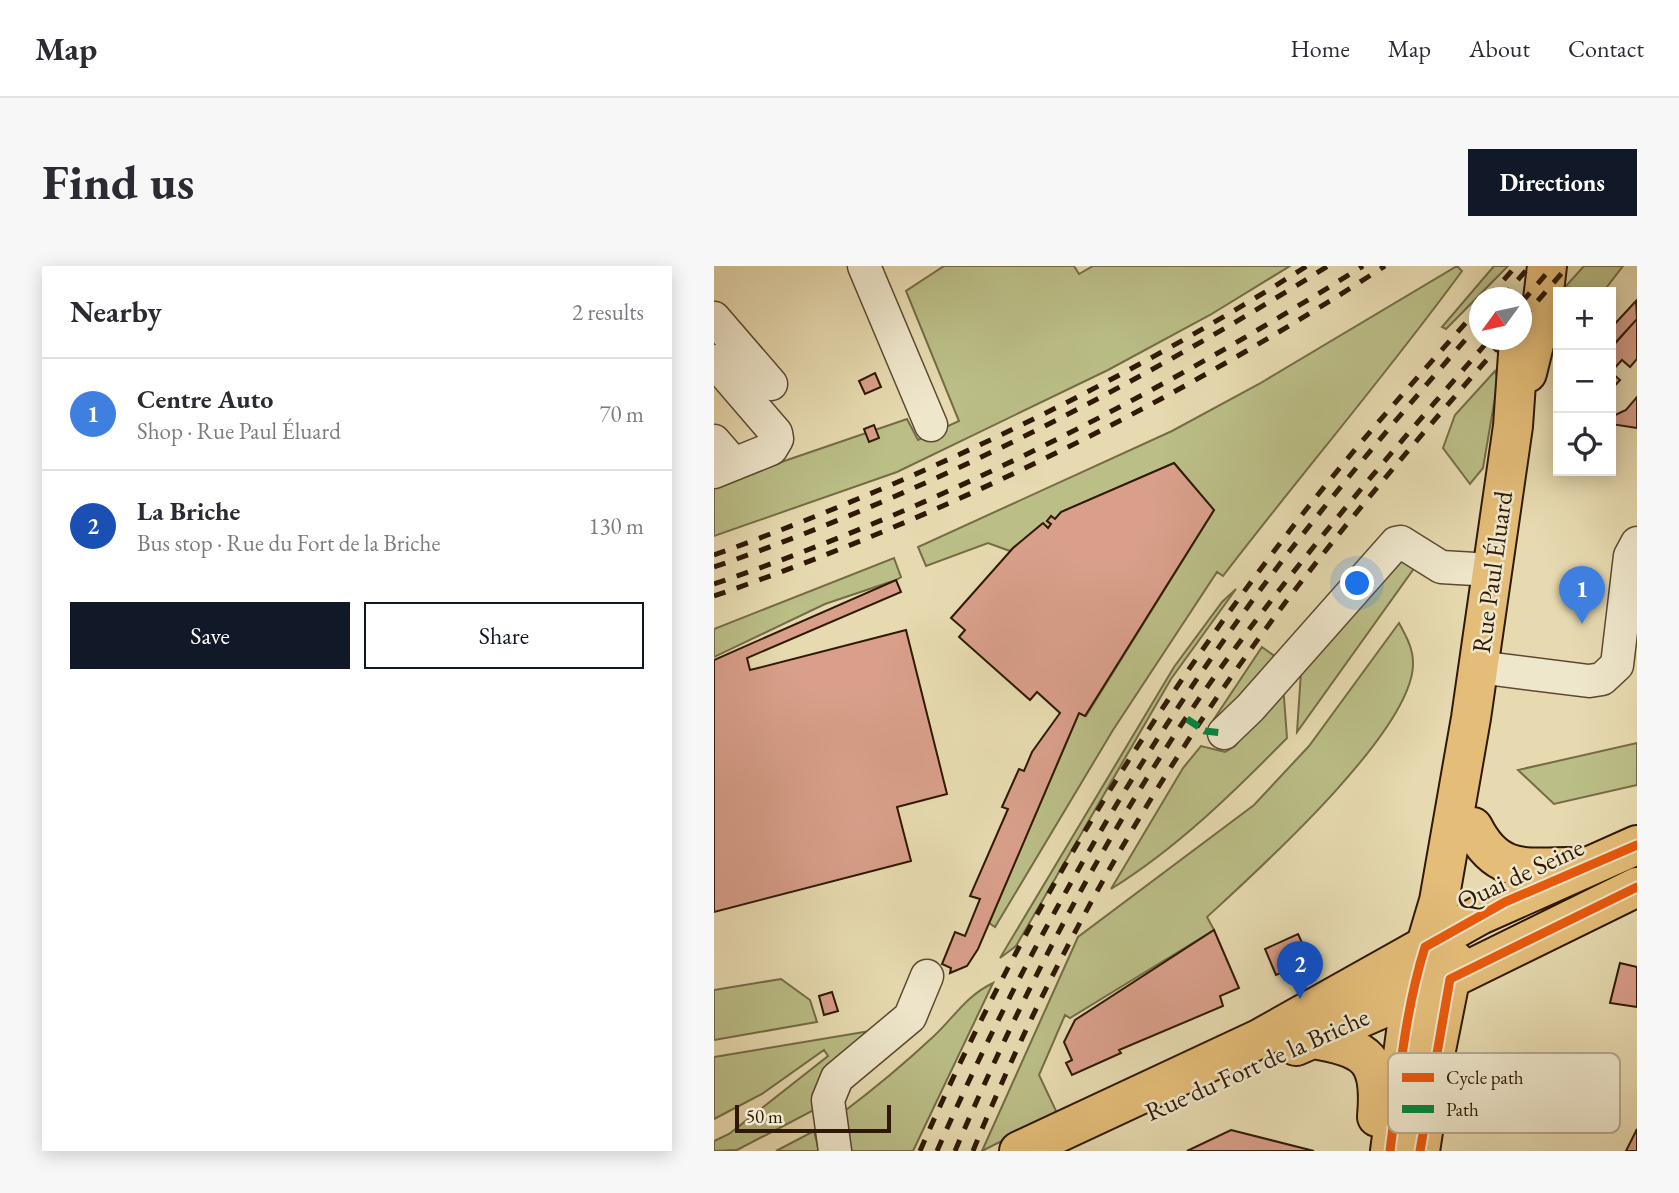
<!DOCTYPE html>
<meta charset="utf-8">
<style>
:root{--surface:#fff;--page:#f7f7f7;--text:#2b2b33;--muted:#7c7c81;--line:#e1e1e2;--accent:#111827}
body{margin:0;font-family:"EB Garamond",serif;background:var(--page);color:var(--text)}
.controls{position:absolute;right:21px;top:21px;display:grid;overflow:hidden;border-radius:0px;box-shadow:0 4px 18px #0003}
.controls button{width:63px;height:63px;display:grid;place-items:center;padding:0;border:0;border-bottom:2px solid var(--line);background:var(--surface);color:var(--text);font:35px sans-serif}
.compass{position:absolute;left:755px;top:21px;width:63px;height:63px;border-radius:50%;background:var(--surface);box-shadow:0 4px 18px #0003;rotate:237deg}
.scale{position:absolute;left:21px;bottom:18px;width:156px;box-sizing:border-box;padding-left:7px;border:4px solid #2f1905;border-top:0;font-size:19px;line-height:24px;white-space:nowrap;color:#2f1905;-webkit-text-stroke:5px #efe7cc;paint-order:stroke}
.you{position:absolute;left:644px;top:318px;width:24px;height:24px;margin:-18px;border:5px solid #fff;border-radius:50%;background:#1a73e8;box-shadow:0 0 0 10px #1a73e833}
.badge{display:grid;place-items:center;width:46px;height:46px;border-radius:50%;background:var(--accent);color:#fff;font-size:23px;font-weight:700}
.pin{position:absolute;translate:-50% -58px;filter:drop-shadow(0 2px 4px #0008)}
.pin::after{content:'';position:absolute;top:37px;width:24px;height:21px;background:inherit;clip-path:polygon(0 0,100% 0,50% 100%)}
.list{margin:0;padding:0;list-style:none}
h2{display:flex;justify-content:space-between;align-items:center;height:91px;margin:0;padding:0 28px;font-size:30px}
h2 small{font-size:23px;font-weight:400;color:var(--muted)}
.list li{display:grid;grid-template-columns:46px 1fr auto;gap:21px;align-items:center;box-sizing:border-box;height:112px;padding:0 28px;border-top:2px solid var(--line)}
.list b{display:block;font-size:26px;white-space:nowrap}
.list p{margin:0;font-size:23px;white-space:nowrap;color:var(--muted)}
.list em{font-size:23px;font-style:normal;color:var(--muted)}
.actions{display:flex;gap:14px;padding:21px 28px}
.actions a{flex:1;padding:16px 0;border:2px solid var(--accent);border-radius:0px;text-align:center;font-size:24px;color:var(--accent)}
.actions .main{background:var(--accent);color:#fff}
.icon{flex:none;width:38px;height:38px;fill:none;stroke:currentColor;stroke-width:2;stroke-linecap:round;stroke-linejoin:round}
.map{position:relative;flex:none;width:923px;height:885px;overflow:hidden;border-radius:0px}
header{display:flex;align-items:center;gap:42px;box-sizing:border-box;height:98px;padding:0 35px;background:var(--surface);border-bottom:2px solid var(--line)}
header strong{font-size:33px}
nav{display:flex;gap:38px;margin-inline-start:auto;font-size:24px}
.intro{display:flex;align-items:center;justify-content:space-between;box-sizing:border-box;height:168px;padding:0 42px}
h1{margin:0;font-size:49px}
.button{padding:18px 32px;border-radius:0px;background:var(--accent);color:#fff;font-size:24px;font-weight:700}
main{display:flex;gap:42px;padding:0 42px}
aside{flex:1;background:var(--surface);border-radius:0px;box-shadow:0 4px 18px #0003}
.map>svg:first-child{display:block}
.green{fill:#bbbe87;stroke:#756c46;stroke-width:2}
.building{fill:#d99f8a;stroke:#2f1905;stroke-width:2}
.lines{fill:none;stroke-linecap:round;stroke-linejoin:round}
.minor-casing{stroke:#5d4930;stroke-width:35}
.major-casing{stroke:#2f1905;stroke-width:42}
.minor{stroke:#efe7cc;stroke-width:32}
.major{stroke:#e4bd78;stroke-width:38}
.rail{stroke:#2f1905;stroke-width:5;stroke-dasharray:12 12;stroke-linecap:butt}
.quiet{stroke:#00873e;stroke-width:7;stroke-dasharray:14 7;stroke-linecap:butt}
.cycleway-casing{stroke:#efe7cc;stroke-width:13}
.cycleway{stroke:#e8590c;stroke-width:9}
.labels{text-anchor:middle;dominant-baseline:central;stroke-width:5;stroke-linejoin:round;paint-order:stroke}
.street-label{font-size:26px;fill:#2f1905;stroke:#efe7cc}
.key{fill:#efe7cc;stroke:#b5a990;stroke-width:2}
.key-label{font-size:19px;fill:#2f1905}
</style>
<header>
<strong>Map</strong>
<nav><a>Home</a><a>Map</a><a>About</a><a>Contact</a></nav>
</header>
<div class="intro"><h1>Find us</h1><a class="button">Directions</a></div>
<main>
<aside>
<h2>Nearby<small>2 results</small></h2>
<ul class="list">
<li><span class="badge" style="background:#3f7fe0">1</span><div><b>Centre Auto</b><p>Shop · Rue Paul Éluard</p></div><em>70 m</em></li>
<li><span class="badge" style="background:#1a4fb4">2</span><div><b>La Briche</b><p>Bus stop · Rue du Fort de la Briche</p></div><em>130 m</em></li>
</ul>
<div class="actions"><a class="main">Save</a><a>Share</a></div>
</aside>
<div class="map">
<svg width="923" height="885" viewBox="0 0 923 885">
<rect width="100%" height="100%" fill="#e7dab0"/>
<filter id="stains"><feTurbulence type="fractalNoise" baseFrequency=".00286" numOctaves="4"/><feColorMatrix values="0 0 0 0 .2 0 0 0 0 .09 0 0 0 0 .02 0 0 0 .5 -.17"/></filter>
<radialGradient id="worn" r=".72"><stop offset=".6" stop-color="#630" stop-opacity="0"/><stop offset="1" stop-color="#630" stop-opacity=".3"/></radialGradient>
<path class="green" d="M230 0H360L365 8 379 0H576L496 49 394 104 183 206 0 270V219L193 153 204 174 245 155 192 25Z
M743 0 748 5C672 109 588 207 509 310L503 306 399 464 281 661 275 657 365 447 372 450 500 244 460 197 347 246 341 253 337 251 333 255 337 258 334 262 328 258 296 285 274 277 212 300 204 281 458 165 545 118Z
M780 0H794L732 63 728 61Z
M870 0H909L889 26 851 21Z
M781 105 784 114 769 202 756 218 729 182 741 149Z
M180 292 187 311 182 314 111 338 0 391V363Z
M683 296H692L701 301 583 466 588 391Z
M522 323 457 413 302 680 286 692 460 401 508 336Z
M685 357C692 370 699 382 699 397 700 464 543 605 493 651L500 664 356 752 351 749 325 809 343 847 268 885 364 671 540 539 595 480Z
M548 381 566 394 506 461 496 459Z
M569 418 573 472C519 527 463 582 397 623L469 502 487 480 511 486 521 480Z
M923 477V519L840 538 804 504Z
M67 713 96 734 103 756 0 774V724Z
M279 717 199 885H137L128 847C160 823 190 798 220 770 241 750 252 730 279 717Z
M162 764C133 785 98 803 100 844L23 884 0 885V875L15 868 114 790 110 784 48 828 0 853V791Z
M100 865 105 885H62Z"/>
<path class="building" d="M922 35 923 53 902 76 897 71V62Z
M923 53V93L916 101 908 94 897 106V82Z
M897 106 906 114 897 124Z
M161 107 167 121 151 128 145 115Z
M923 131V162L897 158V151L912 144Z
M160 159 165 172 155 176 150 163Z
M460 197 500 244 371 450 365 447 264 683 253 700 236 707 237 702 228 698 241 666 251 670 266 633 256 630 294 543 288 541 305 503 310 505 318 486 346 447 323 426 316 434 245 371 251 364 237 352 299 282 329 257 334 262 337 258 333 255 337 250 341 253 347 246Z
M182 314 187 326 33 392 36 404 192 364 233 528 183 541 197 595 0 646V394Z
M500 664 525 722 506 730 509 740 405 784 407 787 358 809 352 797 358 794 350 776 361 754Z
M584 668 596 694 562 709 551 683Z
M906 697 923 701V741L896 737Z
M118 726 124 745 110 749 105 730Z
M923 863V885H912Z
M517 864 600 885H473Z"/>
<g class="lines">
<defs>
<path id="minor" d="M150 0 217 159
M0 52 57 118
M0 95 62 167 63 173 57 183 0 206
M0 175 20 198
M764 401 875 415 888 413 903 399 916 290 923 277
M510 467 536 442 682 277 687 276 727 301 778 304
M121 885 114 834 123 812 196 751 213 710"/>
<path id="major" d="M813 107 827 50 833 0
M759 561C782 607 809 602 854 601
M599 773C654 782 668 793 663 851
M582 780 736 713 923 621
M305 885 545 773 766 649 923 579
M676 885 697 729 725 635 757 452 799 160 805 74
M706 885 721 789 740 694"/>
</defs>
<use href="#minor" class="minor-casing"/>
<use href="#major" class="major-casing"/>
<use href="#minor" class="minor"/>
<use href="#major" class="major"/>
<path class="rail" d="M774 32 802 0
M788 32 816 0
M808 36 839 0
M808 53 854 0
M0 289C207 214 406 118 593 0
M0 301C216 226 420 121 614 0
M0 318C229 240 445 128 649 0
M0 330C237 248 461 136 671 0
M206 885C302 664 430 454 577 263 636 186 701 114 766 41
M223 885C302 706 397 534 510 374 588 263 676 160 766 57
M241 885C316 709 408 535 522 381 601 274 688 174 775 74
M259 885C330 710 422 543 532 390 611 279 701 176 790 74"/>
<path class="quiet" d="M473 453 491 465 510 467"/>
<defs>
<path id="cycleway" d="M676 885C685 816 690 748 711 681L791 636 923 579
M706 885 736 713 923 621"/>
</defs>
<use href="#cycleway" class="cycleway-casing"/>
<use href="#cycleway" class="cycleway"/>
</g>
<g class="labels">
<g class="street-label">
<text transform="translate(778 306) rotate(-82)">Rue Paul Éluard</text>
<text transform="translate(806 608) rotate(-25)">Quai de Seine</text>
<text transform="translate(543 798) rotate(-24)">Rue du Fort de la Briche</text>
</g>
</g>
<rect x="674" y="787" width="232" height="80" rx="10" class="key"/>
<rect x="688" y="807" width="32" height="9" fill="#e8590c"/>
<rect x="688" y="839" width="32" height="8" fill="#00873e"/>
<g class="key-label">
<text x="732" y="818">Cycle path</text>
<text x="732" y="850">Path</text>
</g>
<rect width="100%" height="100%" filter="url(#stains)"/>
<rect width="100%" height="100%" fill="url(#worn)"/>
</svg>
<div class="controls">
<button>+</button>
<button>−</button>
<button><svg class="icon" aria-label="locate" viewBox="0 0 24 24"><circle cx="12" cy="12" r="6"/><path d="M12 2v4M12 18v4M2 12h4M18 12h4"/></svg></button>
</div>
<svg class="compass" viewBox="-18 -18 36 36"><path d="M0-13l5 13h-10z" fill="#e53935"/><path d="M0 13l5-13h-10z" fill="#7c7c81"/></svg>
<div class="scale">50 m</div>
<div class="you"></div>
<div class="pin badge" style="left:868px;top:358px;background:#3f7fe0">1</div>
<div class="pin badge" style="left:586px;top:733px;background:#1a4fb4">2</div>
</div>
</main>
